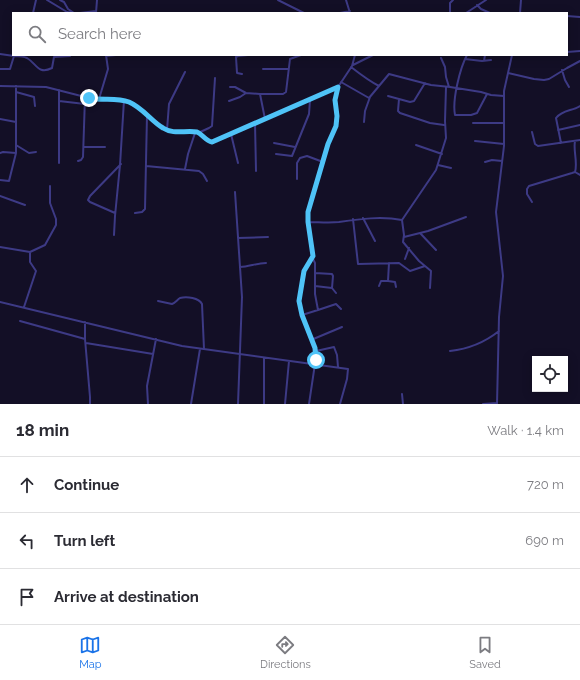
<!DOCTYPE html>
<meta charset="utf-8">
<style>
:root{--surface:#fff;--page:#f7f7f7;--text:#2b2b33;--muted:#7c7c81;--line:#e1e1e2;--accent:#1a73e8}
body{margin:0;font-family:Raleway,sans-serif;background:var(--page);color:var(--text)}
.controls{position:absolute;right:12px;bottom:12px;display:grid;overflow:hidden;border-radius:0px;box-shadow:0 2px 10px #0003}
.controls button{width:36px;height:36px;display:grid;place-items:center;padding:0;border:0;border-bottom:1px solid var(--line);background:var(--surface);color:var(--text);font:20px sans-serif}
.stop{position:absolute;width:12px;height:12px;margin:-9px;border:3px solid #4fc3f7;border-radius:50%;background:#fff}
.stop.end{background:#4fc3f7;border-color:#fff;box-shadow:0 1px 4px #0008}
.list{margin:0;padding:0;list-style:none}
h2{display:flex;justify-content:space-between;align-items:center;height:52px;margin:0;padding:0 16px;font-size:17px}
h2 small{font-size:13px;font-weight:400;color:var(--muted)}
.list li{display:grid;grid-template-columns:26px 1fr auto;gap:12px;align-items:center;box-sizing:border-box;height:56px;padding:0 16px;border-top:1px solid var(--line)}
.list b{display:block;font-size:15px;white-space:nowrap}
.list em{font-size:13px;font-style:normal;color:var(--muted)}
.icon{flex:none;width:22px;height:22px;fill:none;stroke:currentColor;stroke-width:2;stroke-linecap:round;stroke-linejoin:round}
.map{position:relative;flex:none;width:580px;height:404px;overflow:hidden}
.search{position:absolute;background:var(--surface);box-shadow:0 2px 10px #0003;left:12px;right:12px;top:12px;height:44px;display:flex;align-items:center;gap:10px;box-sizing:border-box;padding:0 14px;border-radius:0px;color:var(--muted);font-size:15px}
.sheet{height:220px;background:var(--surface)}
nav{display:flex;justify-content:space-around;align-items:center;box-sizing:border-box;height:56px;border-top:1px solid var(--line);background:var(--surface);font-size:11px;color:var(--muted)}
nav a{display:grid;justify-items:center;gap:2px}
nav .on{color:var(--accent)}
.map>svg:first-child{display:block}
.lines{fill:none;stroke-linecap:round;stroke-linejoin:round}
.minor{stroke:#3d3a85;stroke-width:2}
.route{stroke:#4fc3f7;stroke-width:5}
</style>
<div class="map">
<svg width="580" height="404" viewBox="0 0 580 404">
<rect width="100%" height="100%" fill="#130f26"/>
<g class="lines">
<path class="minor" d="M47 0 67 12 73 13
M60 0 64 2 68 9 74 13
M278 0 304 13
M346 0 350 13
M477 5 481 9 490 13
M33 13 36 0
M80 13 96 11
M96 13 97 0
M340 13 350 11
M450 13V3L453 0
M466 13 486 0
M520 13 521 0
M567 16 580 17
M567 52 580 51
M0 54 14 56
M467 55C460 68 452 100 455 115H471L477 113 487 94
M106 56 116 55
M441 58 445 67 446 77 449 87
M465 59 482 61 491 60
M484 61 485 55
M353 65 373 55
M351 67C360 74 369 81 379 86
M0 69H10L14 56C18 56 23 56 27 58 37 64 38 75 52 68L54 57 70 56
M263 69H289
M562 70 565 80 569 87
M508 73 534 79 544 80 549 79 567 68 580 61
M242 74 237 73 236 57 238 56 248 55
M341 82 369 98 389 74 431 85 450 87 481 92 491 95 504 96
M425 83 414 101 410 102 399 99 398 111 400 113 430 123 444 125
M0 86 46 87 89 98 117 99 124 100 136 105 158 125 167 131 173 132 198 133 208 140 212 142 338 87
M230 87H235L246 93 260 94
M16 92 34 97 35 106
M388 96 399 99
M99 99 108 69 106 55
M59 101 85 104
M229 101 240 97 246 93
M0 119 16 122
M265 119 260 94H283L286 92 290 59 301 55
M364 122 365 111 370 97
M255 123 256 171
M473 123H504
M167 130 169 104 185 72
M558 130 580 125
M532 132 535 144 538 146 580 140
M198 133 209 128 212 126 215 78
M231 134 238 163
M475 141 504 144
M575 141C573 151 578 162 575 172
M274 143 295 147
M561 143 556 118C562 110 572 111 580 106
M16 145 29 153 36 152
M416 145 442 154
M84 147H105
M0 153 3 152 16 153
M276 154 292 156 309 114 310 100
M78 161 81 160 83 157 85 97
M485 162 492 160 502 161
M59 163V90
M438 165 451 168
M146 166 199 171 203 174 207 181
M185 169 188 154 195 133
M297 179V163L300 158 307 156 323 162
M0 180 9 181 16 153V86
M235 192 242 297 238 404
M0 196 25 205
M532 202 527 194V189L529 186 572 173 575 172 580 175
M115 213 90 202 88 200 90 196 121 164
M135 213 142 212 145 209 147 115
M363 218 375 241
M353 219 358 264 399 263 410 271 425 266
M402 220 404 235 403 242 419 261 431 271 430 288
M308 222C318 222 329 223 339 222 360 219 381 216 402 220L436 170 446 138 445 121 446 87
M420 233 436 250
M114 235 115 216 120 165 124 100
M404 237 428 231 466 217
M238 238 268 237
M0 247 30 252
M405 259 409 248
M389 263 388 281 395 282 396 287
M240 267C249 267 256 263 266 263
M315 273 332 274 333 276 332 288
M315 286 332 288 336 293
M379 286 381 281H388
M158 301 172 304C175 303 177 300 180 298 187 296 199 298 202 304L204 349
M0 302 182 346 348 369 347 379 340 404
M24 307 36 271 30 262V252L45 245 56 225V219L50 203V186
M318 310 336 304 341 309
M302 315 318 310 315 294V263L313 259
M20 321 85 339V322
M85 339 90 397V404
M311 340 342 327
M86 343 153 354
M316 351 334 347 337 355 338 367
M450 351C468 349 484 343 499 331
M402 394 403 404
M148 404 147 386 156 339
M191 404 200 349
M264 404V358
M285 404 289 361
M309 404 316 357 315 348 302 315 299 301 304 271 313 256 308 222V212L328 144 336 126 337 116 335 100 338 87 352 66 355 55
M483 404 497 403
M497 404 499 317 503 276 496 212 504 146V91L512 55"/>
</g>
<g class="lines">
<path class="route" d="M89 98C102 101 116 97 129 102 143 108 151 121 163 128 174 135 185 130 197 132 202 134 206 141 212 142L338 87 335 100 337 116 336 126 328 144 308 212V222L313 256 304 271 299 301 302 315 315 348 316 360"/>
</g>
</svg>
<div class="controls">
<button><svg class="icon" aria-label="locate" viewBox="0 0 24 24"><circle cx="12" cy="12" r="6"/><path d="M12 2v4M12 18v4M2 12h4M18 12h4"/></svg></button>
</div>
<div class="stop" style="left:316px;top:360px"></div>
<div class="stop end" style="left:89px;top:98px"></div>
<div class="search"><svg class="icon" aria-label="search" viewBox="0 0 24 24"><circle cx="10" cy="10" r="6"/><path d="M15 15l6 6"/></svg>Search here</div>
</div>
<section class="sheet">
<h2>18 min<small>Walk · 1.4 km</small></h2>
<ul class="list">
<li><svg class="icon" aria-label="ahead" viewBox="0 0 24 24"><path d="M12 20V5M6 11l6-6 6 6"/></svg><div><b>Continue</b></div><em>720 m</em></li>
<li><svg class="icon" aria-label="left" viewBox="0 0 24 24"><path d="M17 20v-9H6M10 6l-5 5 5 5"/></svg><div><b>Turn left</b></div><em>690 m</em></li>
<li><svg class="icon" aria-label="arrive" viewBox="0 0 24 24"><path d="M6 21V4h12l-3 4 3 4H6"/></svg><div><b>Arrive at destination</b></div></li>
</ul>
</section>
<nav>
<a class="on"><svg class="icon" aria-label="map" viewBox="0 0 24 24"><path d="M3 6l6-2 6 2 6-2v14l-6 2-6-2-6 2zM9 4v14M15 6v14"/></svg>Map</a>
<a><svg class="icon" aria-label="directions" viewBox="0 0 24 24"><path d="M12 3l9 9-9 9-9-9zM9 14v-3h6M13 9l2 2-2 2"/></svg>Directions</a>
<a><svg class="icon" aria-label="saved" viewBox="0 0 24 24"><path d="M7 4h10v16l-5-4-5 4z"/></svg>Saved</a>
</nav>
